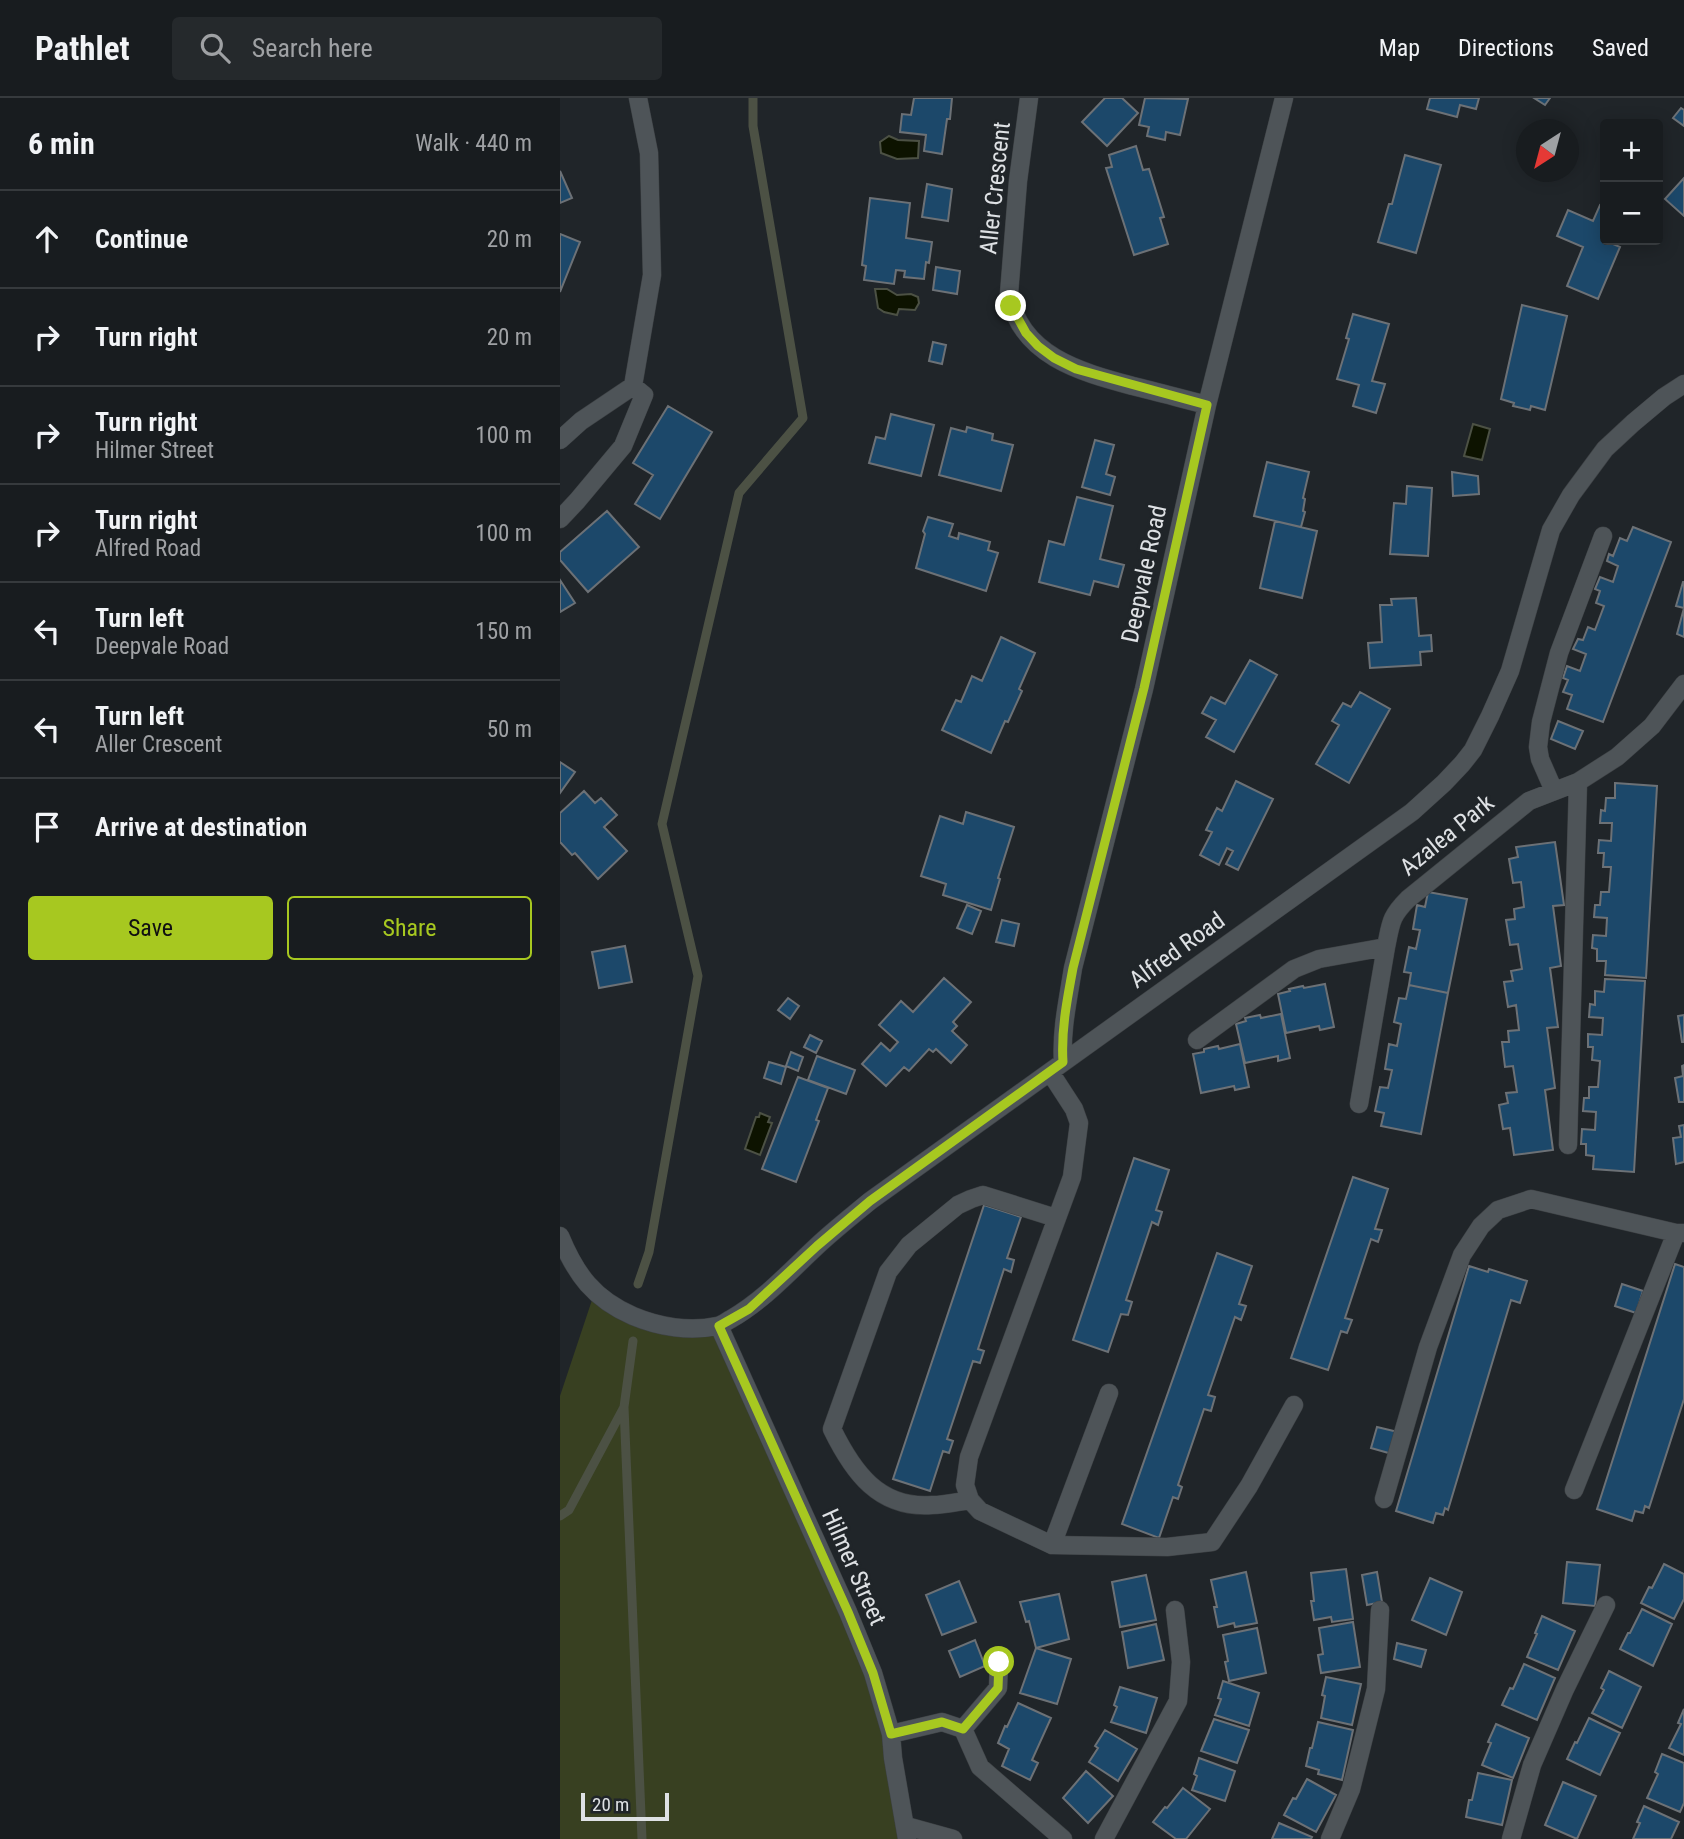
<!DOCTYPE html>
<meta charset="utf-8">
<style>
:root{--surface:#181c1f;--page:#25292c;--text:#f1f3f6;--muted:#9fa1a4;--line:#363a3d;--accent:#a7c820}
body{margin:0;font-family:"Roboto Condensed",sans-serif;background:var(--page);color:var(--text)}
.controls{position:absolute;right:21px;top:21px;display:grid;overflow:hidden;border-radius:7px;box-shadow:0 4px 18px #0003}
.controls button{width:63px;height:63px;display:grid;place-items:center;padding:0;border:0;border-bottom:2px solid var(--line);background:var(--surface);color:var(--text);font:35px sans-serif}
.compass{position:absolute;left:956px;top:21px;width:63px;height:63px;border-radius:50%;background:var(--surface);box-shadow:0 4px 18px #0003;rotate:216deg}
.scale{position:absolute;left:21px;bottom:18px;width:88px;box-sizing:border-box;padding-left:7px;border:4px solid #dee1e4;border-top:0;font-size:19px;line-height:24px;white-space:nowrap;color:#dee1e4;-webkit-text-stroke:5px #202529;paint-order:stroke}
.stop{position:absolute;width:21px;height:21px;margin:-16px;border:5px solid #a7c820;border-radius:50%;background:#fff}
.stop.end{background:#a7c820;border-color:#fff;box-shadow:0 2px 7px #0008}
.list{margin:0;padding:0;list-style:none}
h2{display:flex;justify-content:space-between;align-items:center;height:91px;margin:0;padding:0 28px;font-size:30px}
h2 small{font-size:23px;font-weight:400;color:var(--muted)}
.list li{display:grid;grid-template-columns:46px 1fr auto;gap:21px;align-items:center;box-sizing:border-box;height:98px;padding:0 28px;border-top:2px solid var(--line)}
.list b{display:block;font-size:26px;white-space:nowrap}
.list p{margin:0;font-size:23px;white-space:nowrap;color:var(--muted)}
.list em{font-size:23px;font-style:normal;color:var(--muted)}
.actions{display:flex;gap:14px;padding:21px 28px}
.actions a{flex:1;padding:16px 0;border:2px solid var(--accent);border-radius:7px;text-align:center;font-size:24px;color:var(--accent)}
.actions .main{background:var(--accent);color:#111}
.icon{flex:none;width:38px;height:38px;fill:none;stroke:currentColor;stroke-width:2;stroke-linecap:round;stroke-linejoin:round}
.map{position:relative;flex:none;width:1124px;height:1741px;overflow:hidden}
header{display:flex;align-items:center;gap:42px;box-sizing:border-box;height:98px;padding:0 35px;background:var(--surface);border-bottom:2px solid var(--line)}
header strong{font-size:33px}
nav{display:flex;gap:38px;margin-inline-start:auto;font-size:24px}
.search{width:490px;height:63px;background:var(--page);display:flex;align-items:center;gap:18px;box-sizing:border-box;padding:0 24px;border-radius:7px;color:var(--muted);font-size:26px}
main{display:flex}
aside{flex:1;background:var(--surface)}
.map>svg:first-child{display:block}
.green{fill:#384021}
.water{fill:#0d1300;stroke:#4c5144;stroke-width:2}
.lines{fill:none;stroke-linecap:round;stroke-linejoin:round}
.stream{stroke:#4c5144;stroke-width:9}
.building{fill:#1c486a;stroke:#6c7176;stroke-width:2}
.minor-casing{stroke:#3d4144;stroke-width:19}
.minor{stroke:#4e5458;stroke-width:18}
.route{stroke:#a7c820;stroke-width:9}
.labels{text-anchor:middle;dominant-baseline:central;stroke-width:6;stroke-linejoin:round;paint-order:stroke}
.street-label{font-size:24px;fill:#dee1e4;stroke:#202529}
</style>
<header>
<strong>Pathlet</strong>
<div class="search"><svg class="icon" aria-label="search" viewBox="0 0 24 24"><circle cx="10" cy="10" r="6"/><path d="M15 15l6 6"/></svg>Search here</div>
<nav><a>Map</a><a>Directions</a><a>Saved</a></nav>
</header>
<main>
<aside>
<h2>6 min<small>Walk · 440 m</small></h2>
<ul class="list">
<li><svg class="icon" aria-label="ahead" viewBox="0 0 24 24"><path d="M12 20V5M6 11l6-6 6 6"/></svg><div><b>Continue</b></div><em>20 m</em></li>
<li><svg class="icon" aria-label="right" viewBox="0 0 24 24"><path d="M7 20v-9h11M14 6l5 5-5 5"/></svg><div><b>Turn right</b></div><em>20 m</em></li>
<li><svg class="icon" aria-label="right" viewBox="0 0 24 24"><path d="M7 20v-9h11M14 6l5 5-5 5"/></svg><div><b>Turn right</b><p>Hilmer Street</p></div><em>100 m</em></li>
<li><svg class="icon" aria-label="right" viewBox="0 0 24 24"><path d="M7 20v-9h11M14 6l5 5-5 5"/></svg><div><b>Turn right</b><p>Alfred Road</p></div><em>100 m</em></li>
<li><svg class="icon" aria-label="left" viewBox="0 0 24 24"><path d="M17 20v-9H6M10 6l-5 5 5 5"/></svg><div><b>Turn left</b><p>Deepvale Road</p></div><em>150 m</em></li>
<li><svg class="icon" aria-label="left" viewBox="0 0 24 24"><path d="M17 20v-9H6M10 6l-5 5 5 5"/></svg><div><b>Turn left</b><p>Aller Crescent</p></div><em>50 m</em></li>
<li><svg class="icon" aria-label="arrive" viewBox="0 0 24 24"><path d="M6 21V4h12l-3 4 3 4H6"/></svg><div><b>Arrive at destination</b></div></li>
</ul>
<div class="actions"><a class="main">Save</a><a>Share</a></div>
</aside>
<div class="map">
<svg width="1124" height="1741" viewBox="0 0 1124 1741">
<rect width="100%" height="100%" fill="#202529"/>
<path class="green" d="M34 1196 80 1226 158 1228 311 1575 344 1741H0V1298Z"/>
<path class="water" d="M329 38 338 42 359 43 358 60 337 61 321 55 320 44Z
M315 191H327L337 197 351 196 358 199 359 205 355 212 339 211 337 217 324 214 318 210Z
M913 326 930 331 922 362 904 358Z
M200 1015 210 1019 208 1024 212 1025 200 1057 185 1051 196 1019H199Z"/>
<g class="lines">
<path class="stream" d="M78 1186 89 1154 138 878 102 726 179 395 243 320 193 28V0
M73 1243 64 1309 82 1741
M0 1418 9 1412 64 1309"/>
</g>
<path class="building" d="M354 0H392L390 21H387L382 56 364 53 366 37 340 34 342 16 351 17Z
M545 0H562L578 15 547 48 522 24Z
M585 0 628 1 620 37 606 34 605 42 587 38 589 29 579 27Z
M870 0H919L916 11 900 7 897 19 867 11Z
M974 0H990L985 7Z
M1121 10 1124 12V28L1113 20Z
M576 48 583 72 589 71 604 119 600 120 608 146 574 157 546 70 552 69 549 57Z
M845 57 881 67 856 155 818 144 829 106H832Z
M0 73 12 100 0 105Z
M1124 80V118L1105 101Z
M367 86 392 91 388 123 362 119Z
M310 100 350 105 346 140 372 144 369 165 366 164 364 181 344 179 345 173 336 172 334 186 304 182 306 168 302 167Z
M1040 107 1045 109V142H1055L1053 146 1060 149 1038 201 1007 188 1023 149 997 138 1008 112 1033 123Z
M0 136 20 144 0 194Z
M376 169 400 173 397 196 373 192Z
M962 207 1007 218 985 312 971 308 970 312 953 308 954 305 941 301Z
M793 216 829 226 812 283 825 286 816 315 793 308 799 287 777 281 789 241 786 240Z
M373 244 386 247 382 266 369 263Z
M108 308 152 334 100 421 75 406 93 377 73 365Z
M331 316 374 327 361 378 309 365 316 339 325 341Z
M407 329 433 336 432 342 453 347 441 393 379 377 391 330 406 334Z
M535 342 554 347 546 376 555 379 550 397 522 389Z
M707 364 749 374 743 400 745 401 743 413 745 414 741 429 694 418Z
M892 374 918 378 919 396 893 398Z
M847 388 872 390 868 458 830 456 834 405 846 406Z
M517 399 553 408 540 461 564 467 558 489 534 483 530 497 479 484 489 443 504 447Z
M47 413 79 449 28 494 0 462V454Z
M368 419 393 426 389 438 398 441 399 435 430 444 428 452 438 455 426 493 356 470 365 436 363 433Z
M715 423 757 433 742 500 700 490Z
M1073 429 1111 444 1043 624 1007 611 1012 597 1003 594 1008 582 1003 580 1007 568 1020 573 1026 556 1013 551 1018 541 1023 542 1028 529 1035 532 1044 508 1036 505 1040 493 1035 491 1040 479 1053 484 1058 468 1047 463 1049 456 1053 458 1060 440 1067 443Z
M0 482 15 505 0 514Z
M1123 484H1124V539L1117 536 1124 510 1116 508Z
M856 500 859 538 871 537 872 553 860 554 861 567 810 570 808 545 822 544 820 507H832L831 501Z
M441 539 475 555 459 591 462 593 448 624 445 623 431 655 382 632 396 602 401 604 412 578 422 583Z
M690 562 717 577 674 654 646 639 656 622 642 615 651 599 665 606Z
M800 594 830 611 789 685 756 666 779 627 772 623 783 605 791 609Z
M998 623 1023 633 1015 651 991 641Z
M0 664 15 674 0 695Z
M676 683 713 701 678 772 666 766 673 753 667 750 659 767 640 757 652 734 646 732 657 710 662 713Z
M1055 685 1097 688 1086 880 1045 877 1046 863H1037V851L1032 850 1033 837 1046 838 1047 820 1034 819 1035 807H1040L1041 794H1049L1051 769H1043L1044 755H1038L1039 742 1051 743 1052 725H1040L1041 712 1045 713 1046 700H1055Z
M24 693 35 705 41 700 57 717 44 729 67 753 38 781 15 755 12 757 0 744V715Z
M406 714 454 729 438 780 440 781 431 812 383 797 386 786 361 778 380 718 403 726Z
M995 744 1004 807 993 808 1001 868 990 870 998 929 987 930 995 990 985 992 993 1052 954 1057 950 1030 943 1031 939 1007 948 1005 946 995 957 994 953 968 945 969 942 944H949L948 933 959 932 956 907 948 909 944 884 953 883 951 873 962 871 958 846 950 847 946 822 955 821 954 811 964 809 961 784 953 785 949 761 958 759 956 749Z
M868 794 907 801 888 895 849 887 851 875 844 874 849 849 856 851 860 832 853 831 857 807 865 809Z
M407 807 421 813 412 836 397 830Z
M442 822 459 826 454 848 436 844Z
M65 848 72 884 39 890 32 854Z
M384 880 411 904 393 924 397 928 392 933 407 947 391 965 376 951 373 954 369 951 349 973 344 969 326 988 302 966 321 945 330 953 338 944 319 927 341 903 353 914Z
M1045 881 1085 883 1074 1074 1033 1071 1034 1058 1026 1057V1046H1021L1022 1031 1035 1032 1036 1014 1023 1013 1024 1000H1029V989H1038L1040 963 1032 962 1033 949H1028V936L1042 937 1043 920 1029 919 1030 906 1035 907V893L1044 894Z
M765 886 774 929 760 932 759 928 726 935 718 896 730 893 729 891 743 888 744 890Z
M849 887 888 895 861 1036 821 1028 824 1015 815 1013 820 989 828 990 832 972 825 971 829 946 837 948 841 926 834 924 839 900 846 901Z
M228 900 239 908 230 921 218 912Z
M721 916 730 960 718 963V958L685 965 676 926 686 923 685 920 700 917 701 920Z
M1124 917V944H1122L1118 918Z
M250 937 262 943 256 955 244 949Z
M680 946 689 989 675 992 674 988 641 995 633 956 644 954V951L658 948 659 951Z
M231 954 243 959 238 973 226 968Z
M257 958 295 972 286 996 248 982Z
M209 964 226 969 221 986 204 980Z
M1124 967V1004H1119L1115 980 1123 978 1122 968Z
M238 979 268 990 256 1022 259 1023 236 1084 202 1071Z
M1124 1027V1064L1116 1066 1113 1040 1121 1039 1119 1028Z
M574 1060 609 1072 596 1112 602 1114 598 1127 592 1124 566 1202 572 1204 568 1217 561 1216 548 1254 513 1242Z
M793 1079 828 1091 815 1131 822 1132 818 1144 811 1141 785 1220 792 1222 787 1235 781 1233 768 1272 731 1260Z
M424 1107 461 1119 447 1160 454 1162 451 1174 444 1171 418 1251 424 1253 420 1265 413 1263 387 1341 393 1343 389 1355 383 1353 370 1393 333 1381Z
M657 1155 692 1168 679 1206 686 1208 681 1222 675 1219 648 1297 655 1299 651 1313 644 1311 618 1387 622 1389 618 1401 613 1399 599 1440 562 1426Z
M1115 1166 1124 1169V1301L1089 1410 1085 1408 1083 1415 1075 1413 1072 1423 1037 1411Z
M909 1168 928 1174 929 1171 967 1183 960 1205 951 1202 888 1412 885 1410 883 1417 876 1415 873 1425 836 1413Z
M1062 1186 1083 1193 1076 1215 1055 1208Z
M817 1329 838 1334 832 1356 811 1350Z
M1007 1464 1040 1467 1035 1508 1003 1505Z
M1104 1466 1124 1476V1501L1114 1521 1081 1505 1089 1489 1092 1490Z
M786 1471 793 1521 772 1524 771 1519 754 1522 751 1503H754L751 1475Z
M686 1474 697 1525 675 1529 674 1525 658 1529 654 1509H657L651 1482Z
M817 1474 822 1504 807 1507 802 1477Z
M586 1477 596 1522 560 1529 552 1484Z
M870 1480 902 1494 886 1537 852 1522Z
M399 1483 416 1524 382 1537 366 1497Z
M499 1496 509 1541 476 1550 469 1523 466 1524 460 1504Z
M1082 1511 1112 1526 1093 1568 1060 1551 1068 1535H1070Z
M982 1518 1015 1533 998 1572 967 1559 977 1536 975 1535Z
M793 1524 800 1569 761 1575 758 1557 763 1556 759 1530Z
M596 1526 604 1562 568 1570 562 1534Z
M697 1530 706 1575 669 1583 665 1564 668 1563 663 1537Z
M415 1542 425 1568 400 1579 389 1553Z
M837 1545 866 1552 861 1569 834 1561Z
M476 1550 511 1561 497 1606 460 1595Z
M964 1566 995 1580 977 1622 942 1607 950 1590 953 1591Z
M1049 1573 1081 1589 1062 1630 1032 1615 1044 1592 1041 1590Z
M766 1579 801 1586 792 1627 761 1620 765 1598 762 1597Z
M663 1583 699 1595 689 1628 655 1617 661 1601 658 1600Z
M560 1589 597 1600 586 1635 551 1624 557 1609 554 1607Z
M458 1605 491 1620 472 1662 478 1665 470 1682 442 1668 449 1651 438 1645 445 1628 447 1629Z
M1124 1611V1657L1109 1650 1121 1626 1118 1625Z
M1029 1620 1060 1635 1040 1677 1007 1661 1015 1644 1017 1645Z
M654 1621 689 1632 677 1665 641 1653Z
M758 1624 793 1632 782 1682 758 1676 759 1672 746 1668 750 1650H752Z
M936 1626 969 1640 953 1680 922 1667 931 1645 928 1644Z
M545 1632 577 1651 558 1683 529 1664 538 1650 535 1648Z
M1102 1656 1124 1665V1705L1120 1714 1087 1700 1098 1676 1095 1674Z
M639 1660 675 1673 665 1703 632 1692 637 1678 634 1676Z
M526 1673 553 1698 528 1725 503 1700Z
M918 1675 952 1682 942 1727 906 1719 909 1702H912Z
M747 1681 776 1697 756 1734 724 1717 733 1700 736 1701Z
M1003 1684 1036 1698 1017 1741 985 1727Z
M623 1690 650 1711 626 1741H616L593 1724 605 1709 607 1710Z
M1084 1708 1119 1724 1111 1741H1073L1080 1725 1077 1724Z
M719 1725 752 1739 751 1741H712Z"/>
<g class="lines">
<defs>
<path id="minor" d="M469 0 458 83 449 196C460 258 521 274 573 288 598 294 623 301 647 307
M73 288 92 177 89 55 78 0
M0 342 21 323 73 288 84 297 63 348 17 403 0 421
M994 693 980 661 978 649 981 624 999 555 1043 438
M637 942 734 871 759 861 826 849
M503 964C501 932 508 902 513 870L584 591 647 307 724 0
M490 974 514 1011 519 1025 512 1079 409 1359 405 1387 410 1402 420 1413 492 1447 607 1449 652 1444 689 1388 734 1307
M799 1006 826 849C831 825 830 819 848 801L969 703 1018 684 1057 659 1092 628 1124 586
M1008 1047 1018 684
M0 1138C16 1177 34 1201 73 1218 99 1229 130 1234 157 1228 162 1227 167 1223 171 1221 204 1202 229 1174 257 1148 274 1132 292 1118 310 1103L852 714 884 685 902 666 913 652 930 618 950 573 991 432 1011 397 1045 351 1073 325 1104 299 1124 286
M159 1228 288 1514 313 1575 331 1636 333 1660 347 1741
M1014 1392 1116 1135
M824 1401 868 1249 902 1157 921 1128 938 1112 971 1101 1116 1135H1124
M410 1402C397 1404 385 1407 372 1407 319 1411 293 1374 272 1331L328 1174 349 1147 398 1107 411 1101 423 1097 496 1120
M492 1447 549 1295
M403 1631 438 1590 439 1564
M331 1636 382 1624 403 1631 420 1669 503 1741
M346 1728 393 1741
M544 1741 618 1603 621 1564 615 1512
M770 1741 791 1691 816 1591 820 1512
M951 1741 972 1667 1005 1591 1046 1507"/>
</defs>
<use href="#minor" class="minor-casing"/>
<use href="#minor" class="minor"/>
</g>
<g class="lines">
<path class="route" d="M439 1564 438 1590 403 1631 382 1624 331 1636 313 1575 288 1514 159 1228 189 1211 257 1148 310 1103 503 964C501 932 507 902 513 870L584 590 647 307 516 271 494 260 478 248 466 235 451 208"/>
</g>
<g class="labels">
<g class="street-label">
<text transform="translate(435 90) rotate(-84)">Aller Crescent</text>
<text transform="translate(584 476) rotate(-78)">Deepvale Road</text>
<text transform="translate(887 737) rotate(-39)">Azalea Park</text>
<text transform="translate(617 852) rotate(-36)">Alfred Road</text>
<text transform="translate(294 1469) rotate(66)">Hilmer Street</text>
</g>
</g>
</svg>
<div class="controls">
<button>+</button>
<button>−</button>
</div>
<svg class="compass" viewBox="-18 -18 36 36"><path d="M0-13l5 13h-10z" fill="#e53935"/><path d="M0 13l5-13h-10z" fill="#9fa1a4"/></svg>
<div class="scale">20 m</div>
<div class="stop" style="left:439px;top:1564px"></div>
<div class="stop end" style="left:451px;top:208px"></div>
</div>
</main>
